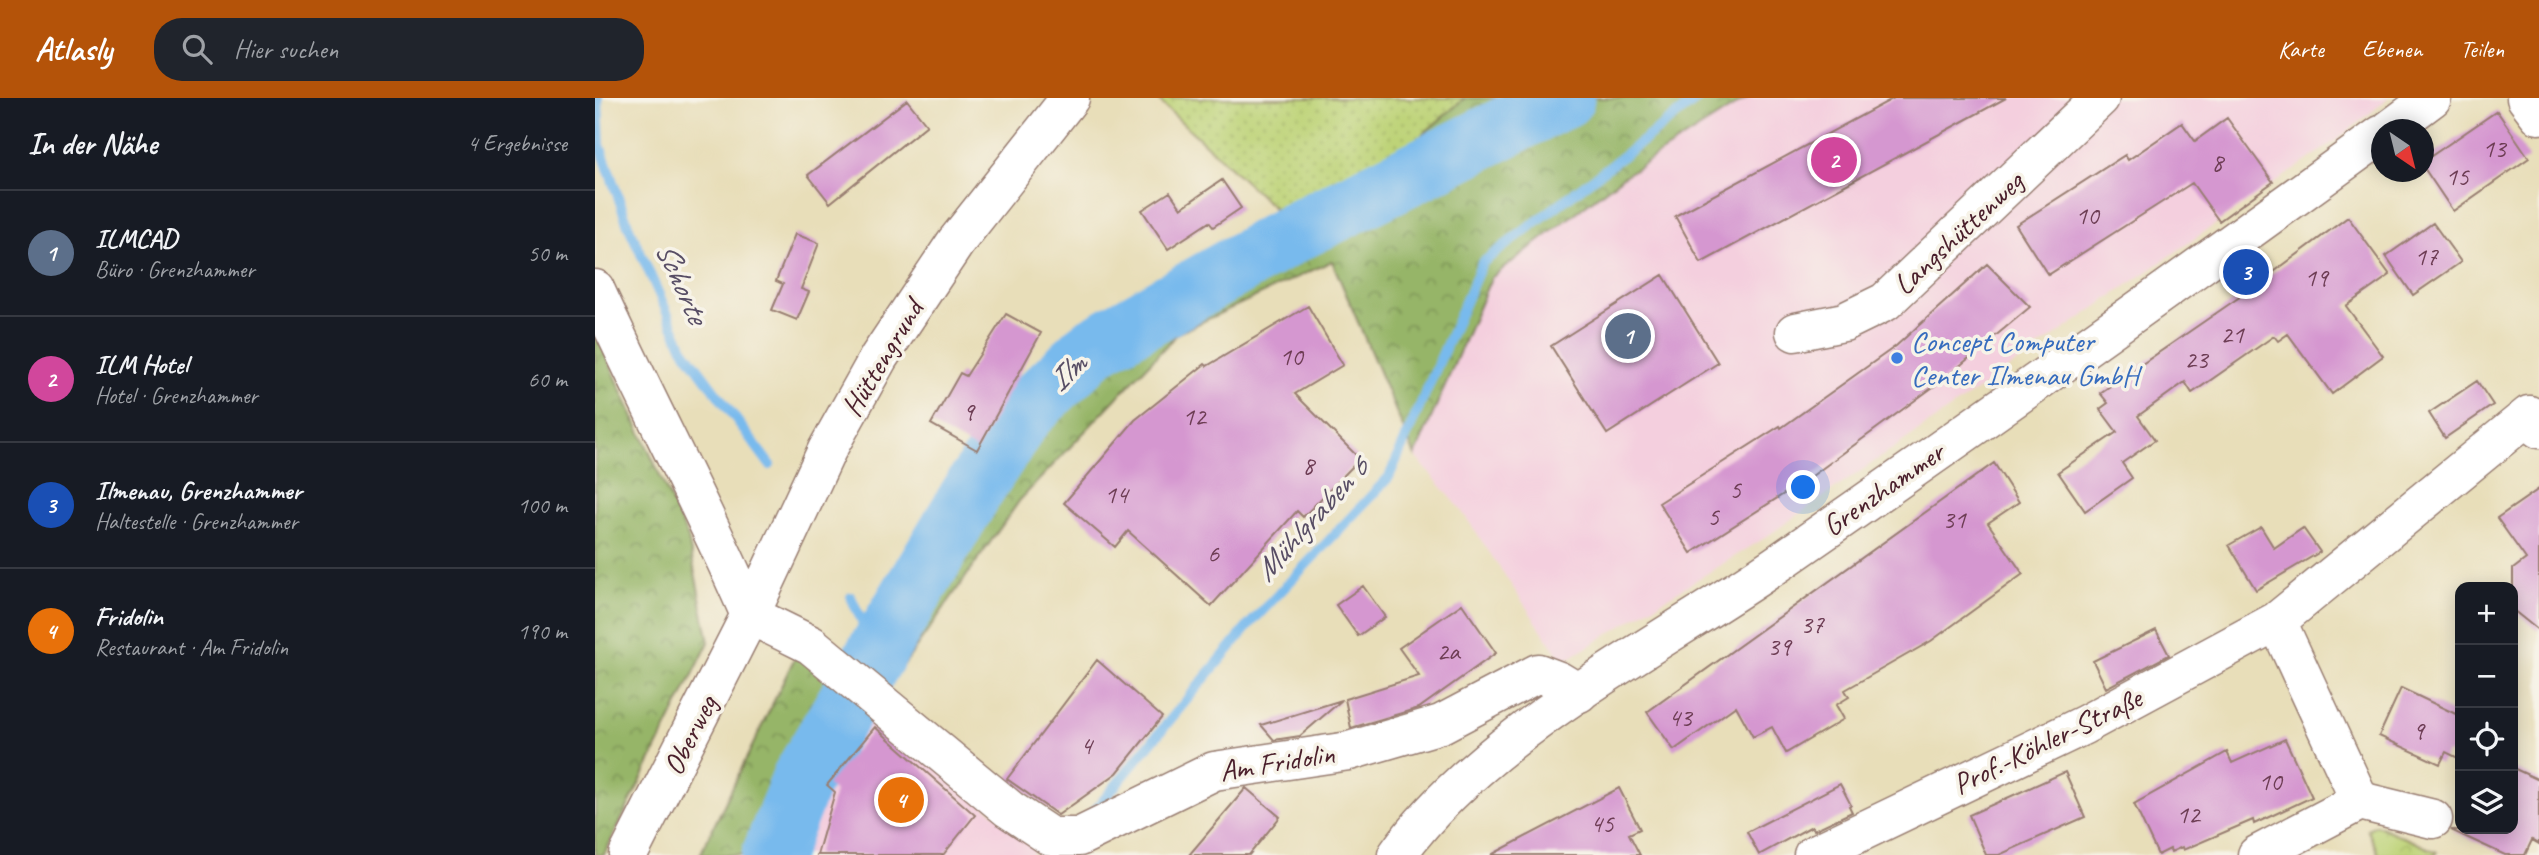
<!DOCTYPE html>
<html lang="de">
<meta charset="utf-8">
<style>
:root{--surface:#171b24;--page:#20242c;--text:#f1f3f6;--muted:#9ea1a6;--line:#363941;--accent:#b45309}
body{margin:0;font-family:Caveat,sans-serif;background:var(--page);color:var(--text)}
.controls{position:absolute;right:21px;bottom:21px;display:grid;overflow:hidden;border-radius:14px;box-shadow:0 4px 18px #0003}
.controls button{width:63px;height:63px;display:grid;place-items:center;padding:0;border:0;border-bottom:2px solid var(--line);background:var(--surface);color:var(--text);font:35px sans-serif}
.compass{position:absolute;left:1776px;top:21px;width:63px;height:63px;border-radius:50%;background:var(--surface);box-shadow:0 4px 18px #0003;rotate:145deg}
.you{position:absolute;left:1209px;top:390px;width:24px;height:24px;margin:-18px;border:5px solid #fff;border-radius:50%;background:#1a73e8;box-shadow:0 0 0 10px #1a73e833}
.badge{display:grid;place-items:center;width:46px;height:46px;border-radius:50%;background:var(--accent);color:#fff;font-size:23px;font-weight:700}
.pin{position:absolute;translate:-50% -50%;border:4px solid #fff;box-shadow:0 2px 7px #0006}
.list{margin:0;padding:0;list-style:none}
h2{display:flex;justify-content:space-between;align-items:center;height:91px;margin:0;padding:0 28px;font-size:30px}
h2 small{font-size:23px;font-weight:400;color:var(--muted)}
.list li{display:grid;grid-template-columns:46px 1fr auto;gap:21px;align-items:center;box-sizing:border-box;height:126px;padding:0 28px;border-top:2px solid var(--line)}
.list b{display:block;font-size:26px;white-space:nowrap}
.list p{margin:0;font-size:23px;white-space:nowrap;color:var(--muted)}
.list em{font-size:23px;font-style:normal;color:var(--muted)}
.icon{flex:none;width:38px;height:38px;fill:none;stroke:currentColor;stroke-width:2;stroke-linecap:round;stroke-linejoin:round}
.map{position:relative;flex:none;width:1944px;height:757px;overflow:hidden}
header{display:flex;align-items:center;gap:42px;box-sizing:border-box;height:98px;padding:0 35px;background:var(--accent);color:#fff}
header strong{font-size:33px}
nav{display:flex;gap:38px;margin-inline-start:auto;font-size:24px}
.search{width:490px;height:63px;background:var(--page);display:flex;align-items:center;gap:18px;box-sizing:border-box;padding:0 24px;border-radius:28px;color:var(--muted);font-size:26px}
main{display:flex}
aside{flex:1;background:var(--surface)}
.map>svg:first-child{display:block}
.built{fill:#f4cfde}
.grass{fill:url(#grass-dots);stroke:#847951;stroke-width:2}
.forest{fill:url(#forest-crowns);stroke:#706a4a;stroke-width:2}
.park{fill:url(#park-crowns);stroke:#847951;stroke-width:2}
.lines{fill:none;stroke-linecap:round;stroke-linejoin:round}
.stream{stroke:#78baed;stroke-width:10}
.river{stroke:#78baed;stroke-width:61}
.building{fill:#d597d0}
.minor-casing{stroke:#997e72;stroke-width:41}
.major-casing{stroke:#997e72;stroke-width:41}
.minor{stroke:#fff;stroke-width:38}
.major{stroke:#fff;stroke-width:38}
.shop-dot{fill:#3f7fe0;stroke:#f7f3e8;stroke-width:2.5}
.labels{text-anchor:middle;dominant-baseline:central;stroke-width:7;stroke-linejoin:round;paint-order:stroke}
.number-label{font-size:26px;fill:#6d3d54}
.street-label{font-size:30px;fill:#4a1f2b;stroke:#f7f3e8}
.shop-label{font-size:30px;fill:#366cbe;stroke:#f7f3e8;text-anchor:start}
.water-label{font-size:32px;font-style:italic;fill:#584e65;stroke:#f7f3e8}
</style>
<header>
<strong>Atlasly</strong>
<div class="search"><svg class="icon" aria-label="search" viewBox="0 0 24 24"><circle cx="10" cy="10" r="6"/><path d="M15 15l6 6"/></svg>Hier suchen</div>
<nav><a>Karte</a><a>Ebenen</a><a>Teilen</a></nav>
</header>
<main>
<aside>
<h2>In der Nähe<small>4 Ergebnisse</small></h2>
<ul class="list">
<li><span class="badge" style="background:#5c6f8a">1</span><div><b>ILMCAD</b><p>Büro · Grenzhammer</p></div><em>50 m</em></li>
<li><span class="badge" style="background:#d1479c">2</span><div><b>ILM Hotel</b><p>Hotel · Grenzhammer</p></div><em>60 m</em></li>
<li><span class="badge" style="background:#1a4fb4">3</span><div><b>Ilmenau, Grenzhammer</b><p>Haltestelle · Grenzhammer</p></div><em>100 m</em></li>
<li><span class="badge" style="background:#e8710a">4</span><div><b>Fridolin</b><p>Restaurant · Am Fridolin</p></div><em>190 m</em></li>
</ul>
</aside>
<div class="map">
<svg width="1944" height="757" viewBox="0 0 1944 757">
<defs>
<pattern id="grass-dots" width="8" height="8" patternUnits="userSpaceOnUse" patternTransform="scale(1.75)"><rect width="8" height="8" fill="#bdd377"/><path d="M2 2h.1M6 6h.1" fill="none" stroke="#a4b567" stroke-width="1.8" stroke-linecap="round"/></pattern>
<pattern id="forest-crowns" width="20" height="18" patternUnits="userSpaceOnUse" patternTransform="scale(1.75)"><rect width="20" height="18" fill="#96b568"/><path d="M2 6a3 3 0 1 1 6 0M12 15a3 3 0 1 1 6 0" fill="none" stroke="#7c9356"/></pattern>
<pattern id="park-crowns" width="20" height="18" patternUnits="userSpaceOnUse" patternTransform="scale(1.75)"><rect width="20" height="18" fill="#bdd377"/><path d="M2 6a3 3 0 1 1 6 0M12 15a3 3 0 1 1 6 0" fill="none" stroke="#a4b567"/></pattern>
</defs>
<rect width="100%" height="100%" fill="#f7f3e8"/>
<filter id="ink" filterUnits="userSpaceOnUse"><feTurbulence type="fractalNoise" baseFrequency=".0143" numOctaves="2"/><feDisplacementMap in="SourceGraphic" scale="14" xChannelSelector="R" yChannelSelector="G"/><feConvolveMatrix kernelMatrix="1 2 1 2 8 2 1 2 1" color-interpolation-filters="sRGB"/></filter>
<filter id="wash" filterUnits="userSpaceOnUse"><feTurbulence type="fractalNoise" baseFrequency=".00686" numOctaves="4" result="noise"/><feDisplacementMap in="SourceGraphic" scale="28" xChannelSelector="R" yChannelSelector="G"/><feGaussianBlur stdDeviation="1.57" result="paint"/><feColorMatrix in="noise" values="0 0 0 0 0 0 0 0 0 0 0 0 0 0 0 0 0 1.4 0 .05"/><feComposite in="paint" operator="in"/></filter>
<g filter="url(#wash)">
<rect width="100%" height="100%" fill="#e8deb9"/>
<path class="built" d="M1152 0H1794L1743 41 1168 441 968 564 864 409 820 358 896 180 1026 80Z
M270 609 441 750 436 757H178L195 674Z"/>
<path class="grass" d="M569 0H870L827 37 824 55 694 124 565 4Z"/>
<path class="forest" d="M870 0H1152L1026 80 896 180 820 358 737 163 583 235 425 402 289 595 255 551 432 295 471 252 597 175 823 55 827 37Z
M0 233 93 440 114 544 9 757H0Z
M201 557 270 609 195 674 178 757H105Z"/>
<path class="park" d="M1781 727 1842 754 1841 757H1784L1772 731Z"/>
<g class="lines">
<path class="stream" d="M3 0 5 47 33 127 88 250 175 367
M256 499 282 557
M496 717 654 527 794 379 887 165 1104 0"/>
<path class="river" d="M177 757 207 680 380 389 428 316 497 250 700 134 969 0"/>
</g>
<g id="blocks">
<path class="building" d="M1299 0H1411L1106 165 1080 118Z
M312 2 332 27 235 105 213 77Z
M1902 13 1934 60 1858 113 1829 70V63Z
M1632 20 1678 84 1624 123 1597 85 1453 177 1421 127 1530 57 1533 62 1587 25 1600 43Z
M627 82 646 110 618 129 614 124 573 151 547 112 575 94 586 110Z
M1753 119 1795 177 1751 208 1788 258 1737 296 1693 236 1683 243 1679 238 1597 295 1590 284 1543 318 1560 342 1527 365 1537 380 1490 413 1463 374 1522 334 1505 311 1513 305 1505 295 1649 196Z
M1838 125 1866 164 1818 197 1791 158Z
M200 136 224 145 206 191 214 194 202 222 177 212 188 186 181 183Z
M1392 166 1435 209 1349 281 1217 378 1096 455 1064 405 1185 328 1186 330 1301 248Z
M1068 177 1123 265 1012 336 956 248Z
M713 208 748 267 700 296 765 361 708 419 702 413 616 508 533 433 520 449 469 405 540 322 610 266 612 268Z
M411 216 446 235 382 352 336 326 365 275 371 278Z
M1882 283 1898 307 1850 340 1834 315Z
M1399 365 1424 404 1393 425 1428 476 1336 543 1250 592 1254 599 1241 607 1249 621 1191 655 1177 629 1158 639 1141 608 1079 652 1052 614Z
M1944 391V533L1918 512V471L1931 461 1902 420Z
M1666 429 1679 450 1708 430 1725 454 1661 492 1634 447Z
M768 488 790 519 763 538 741 507Z
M867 506 901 555 824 610 756 630 750 601 824 578 804 550Z
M1561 532 1574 557 1511 590 1498 563Z
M502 562 567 619 522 675 463 717 412 681Z
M1806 590 1865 618V661L1851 654 1845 666 1784 638Z
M747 602 705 638 679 642 666 627Z
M280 629 380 717 348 757H222L240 694 232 687Z
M1690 641 1717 699 1659 726 1658 722 1588 752 1587 749 1576 754 1575 751 1563 757 1539 706 1632 654 1637 665Z
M1918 670 1944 682V746L1937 742 1930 757H1910L1856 732 1918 731Z
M1470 674 1490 719 1404 757H1391L1374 717Z
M1245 686 1256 707 1254 708 1257 714 1219 732 1217 728 1164 757 1152 734Z
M651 690 685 719 654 757H594Z
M1024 690 1045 731 1034 736 1045 757H896Z"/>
</g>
</g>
<g filter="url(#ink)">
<use href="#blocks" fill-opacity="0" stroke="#997e72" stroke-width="2"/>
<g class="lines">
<defs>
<path id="minor" d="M1931 0 1944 17
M0 191C50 301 107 406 155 517
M1200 234 1249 224 1290 204 1505 0
M155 517 216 547 414 711 456 739H484L619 673 754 653 846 626 943 575 964 583 984 595
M1765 703 1838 721
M33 757 155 517 232 352 284 259 361 144 475 0
M1218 757 1489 627 1682 523
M1662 757 1765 703 1682 523 1934 317 1944 331"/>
<path id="major" d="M1794 32 1837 0
M802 757C887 636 1064 548 1185 464 1387 324 1588 181 1786 37"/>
</defs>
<use href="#minor" class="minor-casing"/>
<use href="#major" class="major-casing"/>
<use href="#minor" class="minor"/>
<use href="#major" class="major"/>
</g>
</g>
<circle class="shop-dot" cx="1302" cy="260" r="7"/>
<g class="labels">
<g class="number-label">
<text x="1899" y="50">13</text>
<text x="1622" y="64">8</text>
<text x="1862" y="78">15</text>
<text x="1492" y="117">10</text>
<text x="1831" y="158">17</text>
<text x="1721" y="179">19</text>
<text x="1637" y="236">21</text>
<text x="696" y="258">10</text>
<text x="1601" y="261">23</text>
<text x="373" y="313">9</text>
<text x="599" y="318">12</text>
<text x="713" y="367">8</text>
<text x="1140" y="391">5</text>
<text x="521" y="396">14</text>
<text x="1118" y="418">5</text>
<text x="1359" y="421">31</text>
<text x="618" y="455">6</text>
<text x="1217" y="526">37</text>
<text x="1184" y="548">39</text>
<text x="853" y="553">2a</text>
<text x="1085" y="619">43</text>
<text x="1823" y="632">9</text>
<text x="491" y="647">4</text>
<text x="1675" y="683">10</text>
<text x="1593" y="716">12</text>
<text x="1007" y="725">45</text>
</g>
<g class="street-label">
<text transform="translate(1363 135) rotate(-43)">Langshüttenweg</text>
<text transform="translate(287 260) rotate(-59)">Hüttengrund</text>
<text transform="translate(1288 391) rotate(-35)">Grenzhammer</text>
<text transform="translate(95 637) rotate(-63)">Oberweg</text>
<text transform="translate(1452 643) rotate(-26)">Prof.-Köhler-Straße</text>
<text transform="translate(682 664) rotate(-9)">Am Fridolin</text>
</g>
<g class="shop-label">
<text x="1316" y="243">Concept Computer<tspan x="1316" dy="34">Center Ilmenau GmbH</tspan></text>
</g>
<g class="water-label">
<text transform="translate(87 184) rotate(66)">Schorte</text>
<text transform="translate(472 274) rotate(-43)">Ilm</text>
<text transform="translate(716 421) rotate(-48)">Mühlgraben 6</text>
</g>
</g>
</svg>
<div class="controls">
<button>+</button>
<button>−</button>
<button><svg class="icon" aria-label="locate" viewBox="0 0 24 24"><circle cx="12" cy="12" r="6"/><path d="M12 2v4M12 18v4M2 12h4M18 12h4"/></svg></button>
<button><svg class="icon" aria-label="layers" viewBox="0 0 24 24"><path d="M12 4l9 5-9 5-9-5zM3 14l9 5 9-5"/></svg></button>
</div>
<svg class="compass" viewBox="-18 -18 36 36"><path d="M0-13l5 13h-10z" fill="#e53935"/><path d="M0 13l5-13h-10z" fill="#9ea1a6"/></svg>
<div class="you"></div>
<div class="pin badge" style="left:1033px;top:238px;background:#5c6f8a">1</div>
<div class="pin badge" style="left:1239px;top:62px;background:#d1479c">2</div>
<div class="pin badge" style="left:1651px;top:174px;background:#1a4fb4">3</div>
<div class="pin badge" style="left:306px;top:702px;background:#e8710a">4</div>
</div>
</main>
